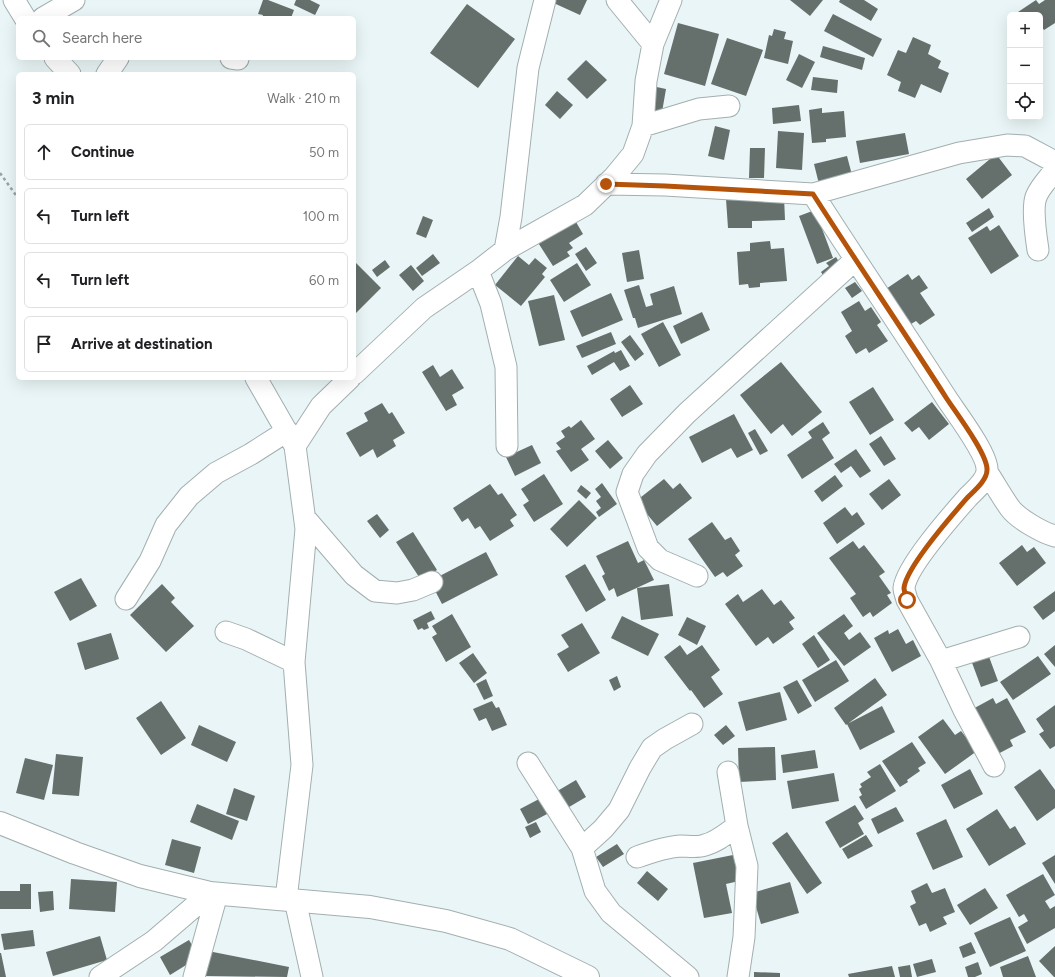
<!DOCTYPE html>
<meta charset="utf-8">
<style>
:root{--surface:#fff;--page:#f6f6f6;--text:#202124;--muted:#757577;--line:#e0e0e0}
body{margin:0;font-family:Figtree,sans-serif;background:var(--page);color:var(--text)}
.controls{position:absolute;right:12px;top:12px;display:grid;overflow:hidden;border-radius:6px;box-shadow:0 4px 16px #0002}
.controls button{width:36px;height:36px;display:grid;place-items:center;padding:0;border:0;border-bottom:1px solid var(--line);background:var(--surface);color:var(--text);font:20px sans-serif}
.stop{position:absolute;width:12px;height:12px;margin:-9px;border:3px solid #b45309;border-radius:50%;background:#fff}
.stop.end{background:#b45309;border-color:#fff;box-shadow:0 1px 4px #0008}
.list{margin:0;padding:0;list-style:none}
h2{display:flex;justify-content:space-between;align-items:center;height:52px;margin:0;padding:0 16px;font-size:17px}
h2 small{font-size:13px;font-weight:400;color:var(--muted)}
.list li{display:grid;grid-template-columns:26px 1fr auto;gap:12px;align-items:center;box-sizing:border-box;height:56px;margin:0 8px 8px;padding:0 8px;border:1px solid var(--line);border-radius:6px}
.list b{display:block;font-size:15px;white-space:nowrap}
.list em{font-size:13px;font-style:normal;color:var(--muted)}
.icon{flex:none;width:22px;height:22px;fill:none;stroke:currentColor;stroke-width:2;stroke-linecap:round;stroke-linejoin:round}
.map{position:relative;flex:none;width:1055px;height:977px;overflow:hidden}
.search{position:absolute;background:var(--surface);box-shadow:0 4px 16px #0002;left:16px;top:16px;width:340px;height:44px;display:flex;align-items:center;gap:10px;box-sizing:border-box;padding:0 14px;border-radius:6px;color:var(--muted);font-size:15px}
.panel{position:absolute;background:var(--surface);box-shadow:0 4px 16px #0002;left:16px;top:72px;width:340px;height:308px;border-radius:6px}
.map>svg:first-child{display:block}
.building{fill:#656f6b}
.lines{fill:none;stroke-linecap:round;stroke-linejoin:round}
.minor-casing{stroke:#a3afaf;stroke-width:23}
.tertiary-casing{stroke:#a3afaf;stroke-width:24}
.path{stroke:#9aa3a4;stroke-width:2.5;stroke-dasharray:3 3;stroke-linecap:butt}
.minor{stroke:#fff;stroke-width:21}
.tertiary{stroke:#fff;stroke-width:22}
.route{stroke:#b45309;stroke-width:5}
</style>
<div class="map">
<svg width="1055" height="977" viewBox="0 0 1055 977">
<rect width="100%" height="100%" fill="#e9f5f6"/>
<path class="building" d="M263 0H268L294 10 291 18H262L263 15 258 14Z
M296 0H310L320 5 315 15 294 5Z
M547 0H587L580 15Z
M790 0H823L810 16Z
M840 0H864L878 9 871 21 839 2Z
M1036 0 1039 4 1045 0H1055V23L1044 30 1040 25V15H1020L1018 12Z
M467 4 515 39 478 88 430 53Z
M833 14 882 39 873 57 824 31Z
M678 23 719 34 705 86 664 74Z
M774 29 786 32 784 39 793 41 788 64 764 58 769 35 772 36Z
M913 37 931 45 928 54 941 61 938 68 949 73 941 93 921 84 915 98 898 91 901 82 887 75 898 50 906 53Z
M727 38 763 50 746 96 711 84Z
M823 46 865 58 862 70 820 57Z
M799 54 815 62 802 88 786 80Z
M586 60 607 80 587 99 567 79Z
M813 77 838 80 837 93 811 90Z
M652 86 666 89 662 112 648 110Z
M557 91 573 105 560 119 545 105Z
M799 105 801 121 773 124 772 108Z
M822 108V113L844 111 846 137 826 139V142L812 143 809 110Z
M715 126 730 130 724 160 708 156Z
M778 131 804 133 802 170 776 168Z
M905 133 909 154 860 163 856 141Z
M750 148H765L764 178H749Z
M996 154 1012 175 982 199 966 179Z
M847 156 852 175 819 184 814 164Z
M784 197 785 220 752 221V228H728L726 199Z
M989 208 994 217 972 232 966 223Z
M815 210 833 258 817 264 799 216Z
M423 216 433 220 426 238 416 234Z
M576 222 583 234 569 243 573 248 567 252 570 256 553 266 537 241 560 229 561 231Z
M999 225 1019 256 991 274 968 238 987 226 990 231Z
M770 241 771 249 784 248 787 281 760 283V287L749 288 748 284 739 285 737 252 750 251V243Z
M586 247 597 263 586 271 575 254Z
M639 250 644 279 627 282 622 253Z
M433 254 440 263 422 276 416 268Z
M518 256 529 265 535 258 547 268 542 274 545 277 521 306 495 285Z
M836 257 844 270 827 281 821 272 829 266 826 263Z
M385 260 390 267 377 277 372 270Z
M354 261 381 288 354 315Z
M577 263 591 285 564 302 550 280Z
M411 265 424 281 413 291 399 275Z
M908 274 912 280 919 275 928 288 920 293 935 315 920 325 916 321 906 327 883 291Z
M855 282 862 291 852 298 845 288Z
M639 285 646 307 653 305 650 294 674 286 682 314 638 328 635 318H633L624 290Z
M611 293 623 320 582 337 570 311Z
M554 295 565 340 539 346 528 301Z
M859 301 865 311 871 307 881 322 877 325 888 341 869 353 866 348 856 354 845 336 852 331 841 312Z
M702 312 710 330 681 344 673 326Z
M663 322 681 355 659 367 641 334Z
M611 332 616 344 582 358 576 346Z
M630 335 644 354 635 361 621 342Z
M621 350 630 366 620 371 614 362 592 375 587 366 614 351 615 353Z
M781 362 822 412 792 436 783 424 771 434 740 395Z
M433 365 440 377 452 369 464 388 452 395 457 405 446 411 422 372Z
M630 385 643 404 622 417 610 399Z
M873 387 894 420 870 435 849 402Z
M932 402 949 424 929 440 919 427 912 432 904 423Z
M382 403 389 414 392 412 405 433 393 440 396 446 377 458 373 449 360 457 346 433 368 421 364 413Z
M734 414 753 450 737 458 731 448 702 463 689 437Z
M581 420 595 439 581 449 589 460 571 472 556 451 561 449 556 443 565 437 561 431 569 426 571 428Z
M823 422 830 433 822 439 834 458 802 479 787 455 812 438 808 432Z
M755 429 768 451 760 455 748 433Z
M881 436 896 459 884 466 869 444Z
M608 440 623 458 610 469 595 451Z
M532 445 541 463 515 476 506 457Z
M856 449 871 471 860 478 851 466 841 473 834 464Z
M544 474 563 504 534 522 523 505 529 501 521 489Z
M835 475 843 486 822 502 814 491Z
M664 479 673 489 680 483 692 498 657 526 636 501Z
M889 479 901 495 882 510 869 494Z
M602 483 617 504 599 517 596 512 601 508 596 501 601 497 595 489Z
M490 484 498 495 502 493 517 515 510 520 514 526 490 541 480 526 475 529 468 518 462 522 453 508Z
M581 485 591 493 586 499 577 491Z
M579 500 597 518 567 547 550 529Z
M845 507 852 516 857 512 865 524 837 544 823 523Z
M377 514 389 530 380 538 367 521Z
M712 522 725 540 731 537 740 551 735 555 743 566 727 577 723 572 715 577 688 539Z
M413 532 437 570 421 580 396 542Z
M628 541 638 563 644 560 654 580 617 597 614 588 609 591 602 576 605 574 596 556Z
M853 541 859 549 864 545 885 572 879 576 891 593 887 595 892 603 873 617 870 612 863 617 850 598 856 594 829 558Z
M1022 545 1027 552 1034 547 1046 563 1017 586 999 563Z
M486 552 498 575 442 604 430 581Z
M585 564 606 600 586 612 565 576Z
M81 578 97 606 70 621 54 592Z
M162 584 175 598 171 602 194 626 166 652 130 615Z
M669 584 673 616 641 620 637 588Z
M762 589 774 605 781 600 795 618 789 622 794 629 773 644 768 637 756 646 725 604 738 594 743 602Z
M1055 591V611L1043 620 1033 607Z
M431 611 435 619 427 623 429 628 424 630 422 628 418 630 413 620Z
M452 614 471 647 446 662 432 637 437 634 432 626Z
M844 614 853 626 844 633 849 640 860 632 871 647 844 666 817 633Z
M622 616 659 634 648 656 611 638Z
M687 617 706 626 697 645 678 635Z
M582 623 600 653 568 672 557 654 569 647 561 635Z
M898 629 906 644 913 640 921 656 892 672 874 638 888 630 889 634Z
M111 633 119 659 85 670 77 643Z
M814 635 830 660 818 668 802 644Z
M680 645 687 655 702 645 720 670 711 677 723 694 704 708 691 690 690 691 664 657Z
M1055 645V667L1044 654Z
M473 653 487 673 474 683 459 663Z
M988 654 998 681 981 687 971 660Z
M1038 656 1051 674 1013 700 1000 682Z
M836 660 849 681 815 702 802 680Z
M617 676 621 687 614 691 609 680Z
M875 678 887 695 846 725 834 708Z
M486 679 493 696 484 700 476 684Z
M797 680 812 706 798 714 783 687Z
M780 692 787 720 746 731 738 702Z
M993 698 996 704 1007 698 1026 732 1010 740 1013 746 994 756 969 711Z
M161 701 186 738 161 755 136 718Z
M492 701 496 708 499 707 507 725 492 731 486 718 479 721 473 709Z
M1055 705V746L1050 749 1039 734 1044 731 1036 719Z
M882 706 895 732 860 750 847 724Z
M943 719 955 735 961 731 977 751 945 774 918 737Z
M199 725 236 742 227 762 191 745Z
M726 725 735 736 723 745 714 735Z
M912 742 926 763 918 768 920 771 907 780 908 782 900 787 882 761Z
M775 747 776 780 739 782 738 748Z
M815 750 818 768 783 773 781 755Z
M56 754 83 757 79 796 52 794Z
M25 758 53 765 44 800 16 793Z
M880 764 896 791 866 809 859 797 862 795 859 789 862 787 860 784 871 777 867 772Z
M970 769 983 794 954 809 941 785Z
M1040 769 1055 790V808L1037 821 1014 787Z
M834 773 839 801 792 809 787 781Z
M576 780 586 797 564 810 554 793Z
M234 788 255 796 247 821 226 814Z
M541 798 549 813 528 824 520 809Z
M197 804 239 821 232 840 190 822Z
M855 805 864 819 858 823 864 834 840 848 825 822Z
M896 807 904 821 878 834 871 819Z
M997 809 1010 829 1015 826 1026 844 989 866 966 829Z
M946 819 963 857 933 870 916 833Z
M536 822 541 832 530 838 525 827Z
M787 832 822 883 807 894 772 843Z
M866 835 873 846 848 859 842 849Z
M172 839 201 847 194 873 165 865Z
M617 844 624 854 603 867 596 857Z
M733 855 739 881 726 884 732 913 704 918 693 863Z
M1055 855V884L1042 863Z
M647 871 668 889 658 901 637 883Z
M1043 874 1055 895 1045 901 1050 909 1055 906V928L1027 944 1018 927 1028 921 1024 914 1019 917 1006 895Z
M71 879 117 882 115 912 69 909Z
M790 882 799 913 761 924 752 893Z
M927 883 932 893 945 888 955 912 943 917 947 924 930 932 926 923 919 926 910 906 916 903 911 891Z
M20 884H31V909H0V891H20Z
M985 888 998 908 970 925 957 905Z
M53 891 54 910 40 912 38 892Z
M1010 917 1026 951 990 967 974 933Z
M33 930 35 946 4 950 1 934Z
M100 936 107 960 53 976 46 952Z
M189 940 199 957 170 975 160 957Z
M971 942 976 953 963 958 959 947Z
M1055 946V977H1054L1039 961Z
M208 951 289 967 287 977 203 976Z
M0 953H1L6 977H0Z
M1028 956 1036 977H1003L1000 967Z
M932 959 936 972 917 977 913 964Z
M978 962 982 974 975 977H968L965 967Z
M910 965 912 977H900L898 967Z
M892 966 895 977H849L848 974Z
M754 972 780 973V977H754Z"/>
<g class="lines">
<defs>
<path id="minor" d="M14 0 25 18
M617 0 653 44
M43 18 74 0
M55 58 70 74
M231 58 238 59
M107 74 118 58
M643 126 699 109 729 106
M606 184 665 185 813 194 959 153 1007 145 1025 146 1055 162
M813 194C857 263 903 330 947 399 957 414 988 455 987 470 987 480 975 490 968 497 953 514 906 567 904 588 904 591 906 596 907 600L941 661 964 710 994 766
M505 250 511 217 528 68 545 0
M1038 250C1036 237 1032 208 1036 197 1039 189 1049 177 1055 171
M478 271 491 304 506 367 507 446
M354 374 424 308 478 271 505 250 585 205 614 177 633 154 643 126 646 81 653 44 671 0
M256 378 295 446 306 529 294 662 302 765 286 899
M295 446 321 406 350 378
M987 472C995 484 1002 497 1010 508 1018 519 1043 533 1055 536
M305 518 354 575 375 591 397 593 413 590 432 582
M697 576 660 560 648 548 627 492 633 474 647 454 687 413 855 260
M126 599 150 561 166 525 189 496 216 473 251 454 287 431
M226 632 246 639 294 662
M941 661 1019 637
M528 763 582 848 595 891 611 913 688 977
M728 772 737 826 747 866 744 937 738 977
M582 848 603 829 619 810 640 768 652 748 665 739 692 724
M637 857C651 852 666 847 680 846 688 846 697 848 705 845 717 842 727 833 737 826
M295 900 312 977
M100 977 154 941 210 893
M194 977 217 894"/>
<path id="tertiary" d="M0 823 75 853 140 876 210 893 370 907 446 921 510 939 588 977"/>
</defs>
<use href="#minor" class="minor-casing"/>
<use href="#tertiary" class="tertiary-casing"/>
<path class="path" d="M0 173 18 198"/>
<use href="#minor" class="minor"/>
<use href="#tertiary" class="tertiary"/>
</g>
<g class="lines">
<path class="route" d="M606 184 665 186 813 194C857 263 903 330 947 399 957 414 988 455 987 470 987 480 975 490 968 497 953 514 906 567 904 588 904 591 906 596 907 600"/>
</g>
</svg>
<div class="controls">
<button>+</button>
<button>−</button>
<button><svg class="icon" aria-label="locate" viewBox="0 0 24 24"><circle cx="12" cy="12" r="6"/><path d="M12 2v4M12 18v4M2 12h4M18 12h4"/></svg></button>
</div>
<div class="stop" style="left:907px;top:600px"></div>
<div class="stop end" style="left:606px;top:184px"></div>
<div class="search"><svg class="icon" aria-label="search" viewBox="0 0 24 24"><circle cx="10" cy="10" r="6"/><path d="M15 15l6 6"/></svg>Search here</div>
<section class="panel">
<h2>3 min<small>Walk · 210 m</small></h2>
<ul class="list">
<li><svg class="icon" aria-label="ahead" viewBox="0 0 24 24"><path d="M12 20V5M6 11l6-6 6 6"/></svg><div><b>Continue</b></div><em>50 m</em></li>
<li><svg class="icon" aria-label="left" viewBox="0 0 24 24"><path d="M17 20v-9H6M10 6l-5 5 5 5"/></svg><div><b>Turn left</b></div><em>100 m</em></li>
<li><svg class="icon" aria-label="left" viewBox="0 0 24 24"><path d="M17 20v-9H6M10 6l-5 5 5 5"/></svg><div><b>Turn left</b></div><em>60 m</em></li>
<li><svg class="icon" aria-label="arrive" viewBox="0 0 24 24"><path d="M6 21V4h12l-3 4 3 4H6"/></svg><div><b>Arrive at destination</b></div></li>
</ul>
</section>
</div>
